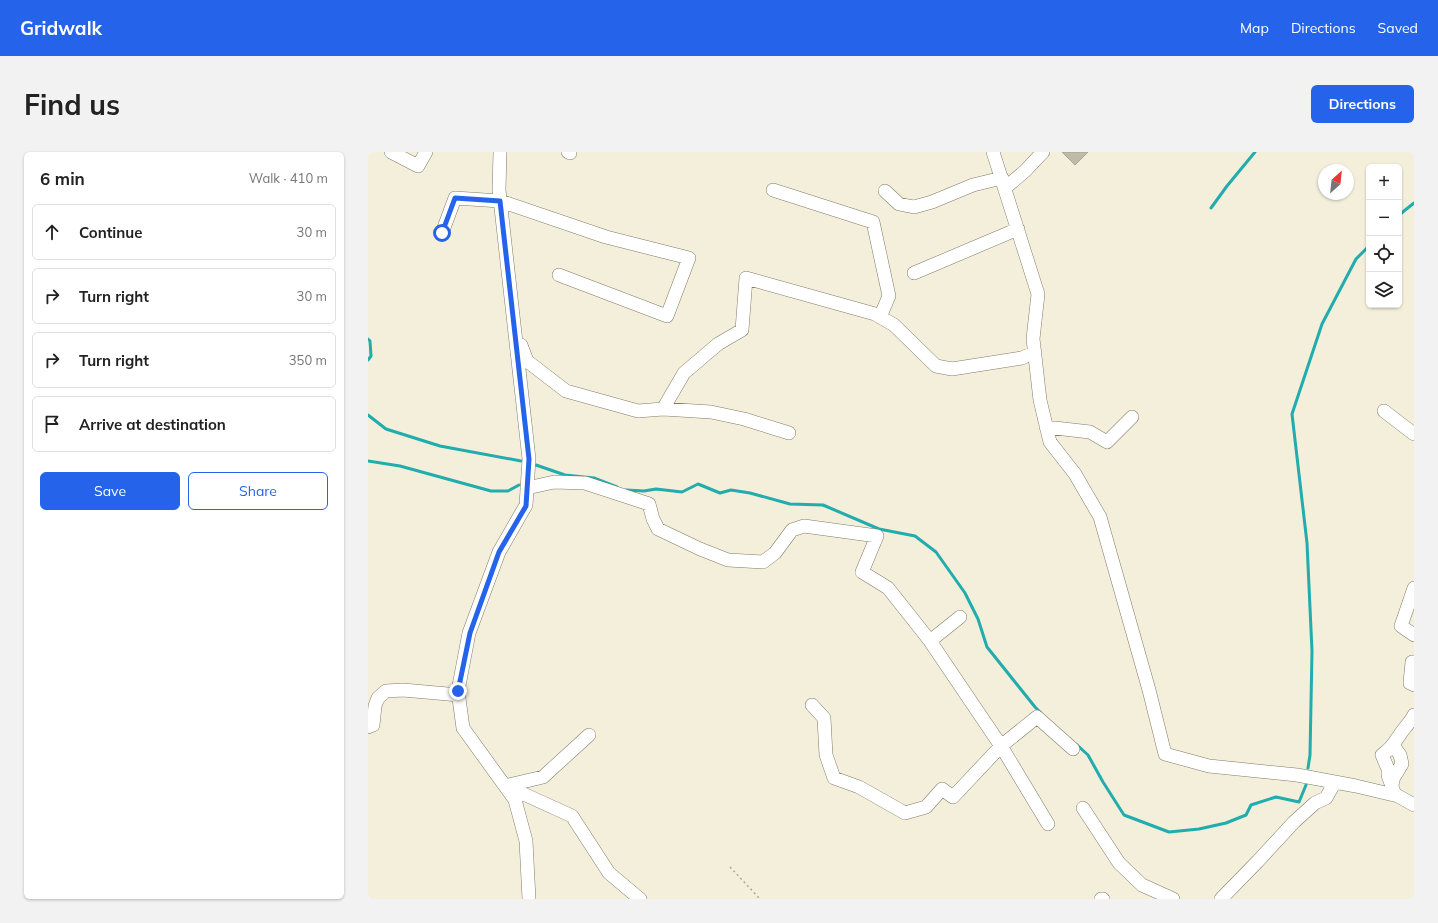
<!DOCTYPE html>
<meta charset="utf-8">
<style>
:root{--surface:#fff;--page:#f2f2f2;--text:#222;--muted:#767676;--line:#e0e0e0;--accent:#2563eb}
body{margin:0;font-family:Mulish,sans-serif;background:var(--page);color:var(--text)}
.controls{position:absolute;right:12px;top:12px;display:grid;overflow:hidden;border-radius:6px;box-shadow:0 1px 3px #0004}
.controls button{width:36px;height:36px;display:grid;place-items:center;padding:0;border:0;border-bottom:1px solid var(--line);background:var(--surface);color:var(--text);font:20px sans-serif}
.compass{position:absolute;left:950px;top:12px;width:36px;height:36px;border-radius:50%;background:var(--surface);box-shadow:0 1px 3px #0004;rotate:27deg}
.stop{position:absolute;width:12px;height:12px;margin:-9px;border:3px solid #2563eb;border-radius:50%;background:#fff}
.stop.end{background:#2563eb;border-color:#fff;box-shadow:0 1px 4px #0008}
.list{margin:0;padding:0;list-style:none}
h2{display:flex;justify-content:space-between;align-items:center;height:52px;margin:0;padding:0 16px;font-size:17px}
h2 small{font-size:13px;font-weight:400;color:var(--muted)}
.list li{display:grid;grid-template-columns:26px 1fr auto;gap:12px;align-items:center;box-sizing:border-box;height:56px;margin:0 8px 8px;padding:0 8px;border:1px solid var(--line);border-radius:6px}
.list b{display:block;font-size:15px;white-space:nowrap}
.list em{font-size:13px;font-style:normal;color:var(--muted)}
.actions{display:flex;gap:8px;padding:12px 16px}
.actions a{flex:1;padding:9px 0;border:1px solid var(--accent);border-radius:6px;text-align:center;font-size:14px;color:var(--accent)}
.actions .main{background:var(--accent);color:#fff}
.icon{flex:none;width:22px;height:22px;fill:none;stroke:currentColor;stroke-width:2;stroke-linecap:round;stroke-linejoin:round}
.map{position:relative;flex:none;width:1046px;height:747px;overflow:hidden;border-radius:6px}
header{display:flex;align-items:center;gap:24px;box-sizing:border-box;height:56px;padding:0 20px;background:var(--accent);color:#fff}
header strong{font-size:19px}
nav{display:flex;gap:22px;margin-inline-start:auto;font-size:14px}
.intro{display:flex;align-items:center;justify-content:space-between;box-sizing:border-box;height:96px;padding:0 24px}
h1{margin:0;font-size:28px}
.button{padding:10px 18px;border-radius:6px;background:var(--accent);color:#fff;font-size:14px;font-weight:700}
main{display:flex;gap:24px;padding:0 24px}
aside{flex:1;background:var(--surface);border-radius:6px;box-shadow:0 1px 3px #0004}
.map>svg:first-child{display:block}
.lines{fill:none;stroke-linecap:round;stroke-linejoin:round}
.stream{stroke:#21acad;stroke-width:3}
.building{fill:#bfbba8;stroke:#a8a491}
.minor-casing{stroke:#807c6a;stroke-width:14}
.path{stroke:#aaa797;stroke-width:1.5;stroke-dasharray:2 3;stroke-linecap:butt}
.minor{stroke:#fff;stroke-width:13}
.route{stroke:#2563eb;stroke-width:5}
</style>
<header>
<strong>Gridwalk</strong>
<nav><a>Map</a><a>Directions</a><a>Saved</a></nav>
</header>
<div class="intro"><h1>Find us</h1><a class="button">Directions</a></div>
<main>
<aside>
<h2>6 min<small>Walk · 410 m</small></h2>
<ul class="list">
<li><svg class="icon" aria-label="ahead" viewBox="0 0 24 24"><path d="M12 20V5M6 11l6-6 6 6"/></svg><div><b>Continue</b></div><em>30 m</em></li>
<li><svg class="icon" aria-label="right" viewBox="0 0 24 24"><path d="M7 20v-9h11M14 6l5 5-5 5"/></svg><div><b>Turn right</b></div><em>30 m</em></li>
<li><svg class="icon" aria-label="right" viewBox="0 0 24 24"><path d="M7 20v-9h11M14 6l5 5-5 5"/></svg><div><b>Turn right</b></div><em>350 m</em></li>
<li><svg class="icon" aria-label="arrive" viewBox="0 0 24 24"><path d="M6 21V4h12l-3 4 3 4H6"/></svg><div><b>Arrive at destination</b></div></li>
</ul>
<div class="actions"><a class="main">Save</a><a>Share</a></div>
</aside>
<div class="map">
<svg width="1046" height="747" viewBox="0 0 1046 747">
<rect width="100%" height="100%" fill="#f3efdb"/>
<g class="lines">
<path class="stream" d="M843 56 859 34 887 0
M1031 63 1046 51
M0 187 2 189 3 204 0 208
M0 263 18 277 72 294 153 309
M0 309 32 314 123 339H140L151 333
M168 313 197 323 226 326 249 335
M258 338 276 339 288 337 314 340 330 332 352 341 363 338 382 341 422 352 455 353 511 377 547 384 568 400 597 441 610 467 619 495 667 555 673 561
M708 592 720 603 735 630 756 663 801 680 831 677 858 671 878 663 883 653 908 645 931 650 938 633
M940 616 942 603 944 499 939 391 924 262 954 172 988 107 1001 94"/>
</g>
<path class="building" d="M694 0H720L707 13Z"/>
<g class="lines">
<defs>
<path id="minor" d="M23 0 50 14 58 0
M132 0 131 38 161 307 158 353 131 400 101 481 90 539 95 576 147 648 158 689 161 747
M200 0 202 1
M625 0 670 142 665 187 672 248 682 290 707 322 732 365 781 538 797 602 841 614 929 623 988 634 1030 644 1046 653
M637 36 657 19 675 0
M405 38 505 70 521 144 512 165
M517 39 531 52 546 55 564 50 605 33 634 26
M74 81 87 46 132 49 238 85 321 106 299 164 191 123
M546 121 650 77
M153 193 159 209 198 239 270 259 295 257 316 221 350 192 374 178 378 126 507 162 526 173 568 214 584 217 654 206 667 200
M295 257 343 260 376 267 421 281
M1016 259 1046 282
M678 275 722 280 739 290 764 265
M159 336 186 330 217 331 281 352 285 367 290 377 332 397 360 408 395 410 407 401 424 378 436 374 509 384 494 420 520 436 562 489 592 465
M1046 436 1033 474 1046 483
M562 489 633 594 680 672
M1046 510H1044L1042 531 1046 533
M444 553 456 566 458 603 466 626 491 635 537 661 558 655 574 637 585 645 633 594 669 565 705 597
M0 575 5 573 7 554 10 546 18 539 35 538 91 543
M137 634 175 625 221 583
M138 634 204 664 241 721 272 747
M1024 634 1025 627 1034 612 1032 603 1027 596
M1027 643 1020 623V617L1014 603C1024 595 1024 594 1031 584 1035 577 1042 571 1046 563
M715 656 751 711 774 733 805 747
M733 747H735
M853 747 890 709 926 670 947 651 958 646 967 630"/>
</defs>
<use href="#minor" class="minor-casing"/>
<path class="path" d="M362 715 392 747"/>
<use href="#minor" class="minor"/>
</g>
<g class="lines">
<path class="route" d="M74 81 87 46 132 49 161 307 158 354 131 400 102 481 90 539"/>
</g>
</svg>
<div class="controls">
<button>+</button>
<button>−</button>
<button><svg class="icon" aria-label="locate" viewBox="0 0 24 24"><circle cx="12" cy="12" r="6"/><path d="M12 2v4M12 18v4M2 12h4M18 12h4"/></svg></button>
<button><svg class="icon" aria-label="layers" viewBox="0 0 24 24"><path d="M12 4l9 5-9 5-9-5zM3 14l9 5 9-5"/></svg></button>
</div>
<svg class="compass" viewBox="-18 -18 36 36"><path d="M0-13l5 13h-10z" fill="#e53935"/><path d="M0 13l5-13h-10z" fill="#767676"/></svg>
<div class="stop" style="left:74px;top:81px"></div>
<div class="stop end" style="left:90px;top:539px"></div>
</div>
</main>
